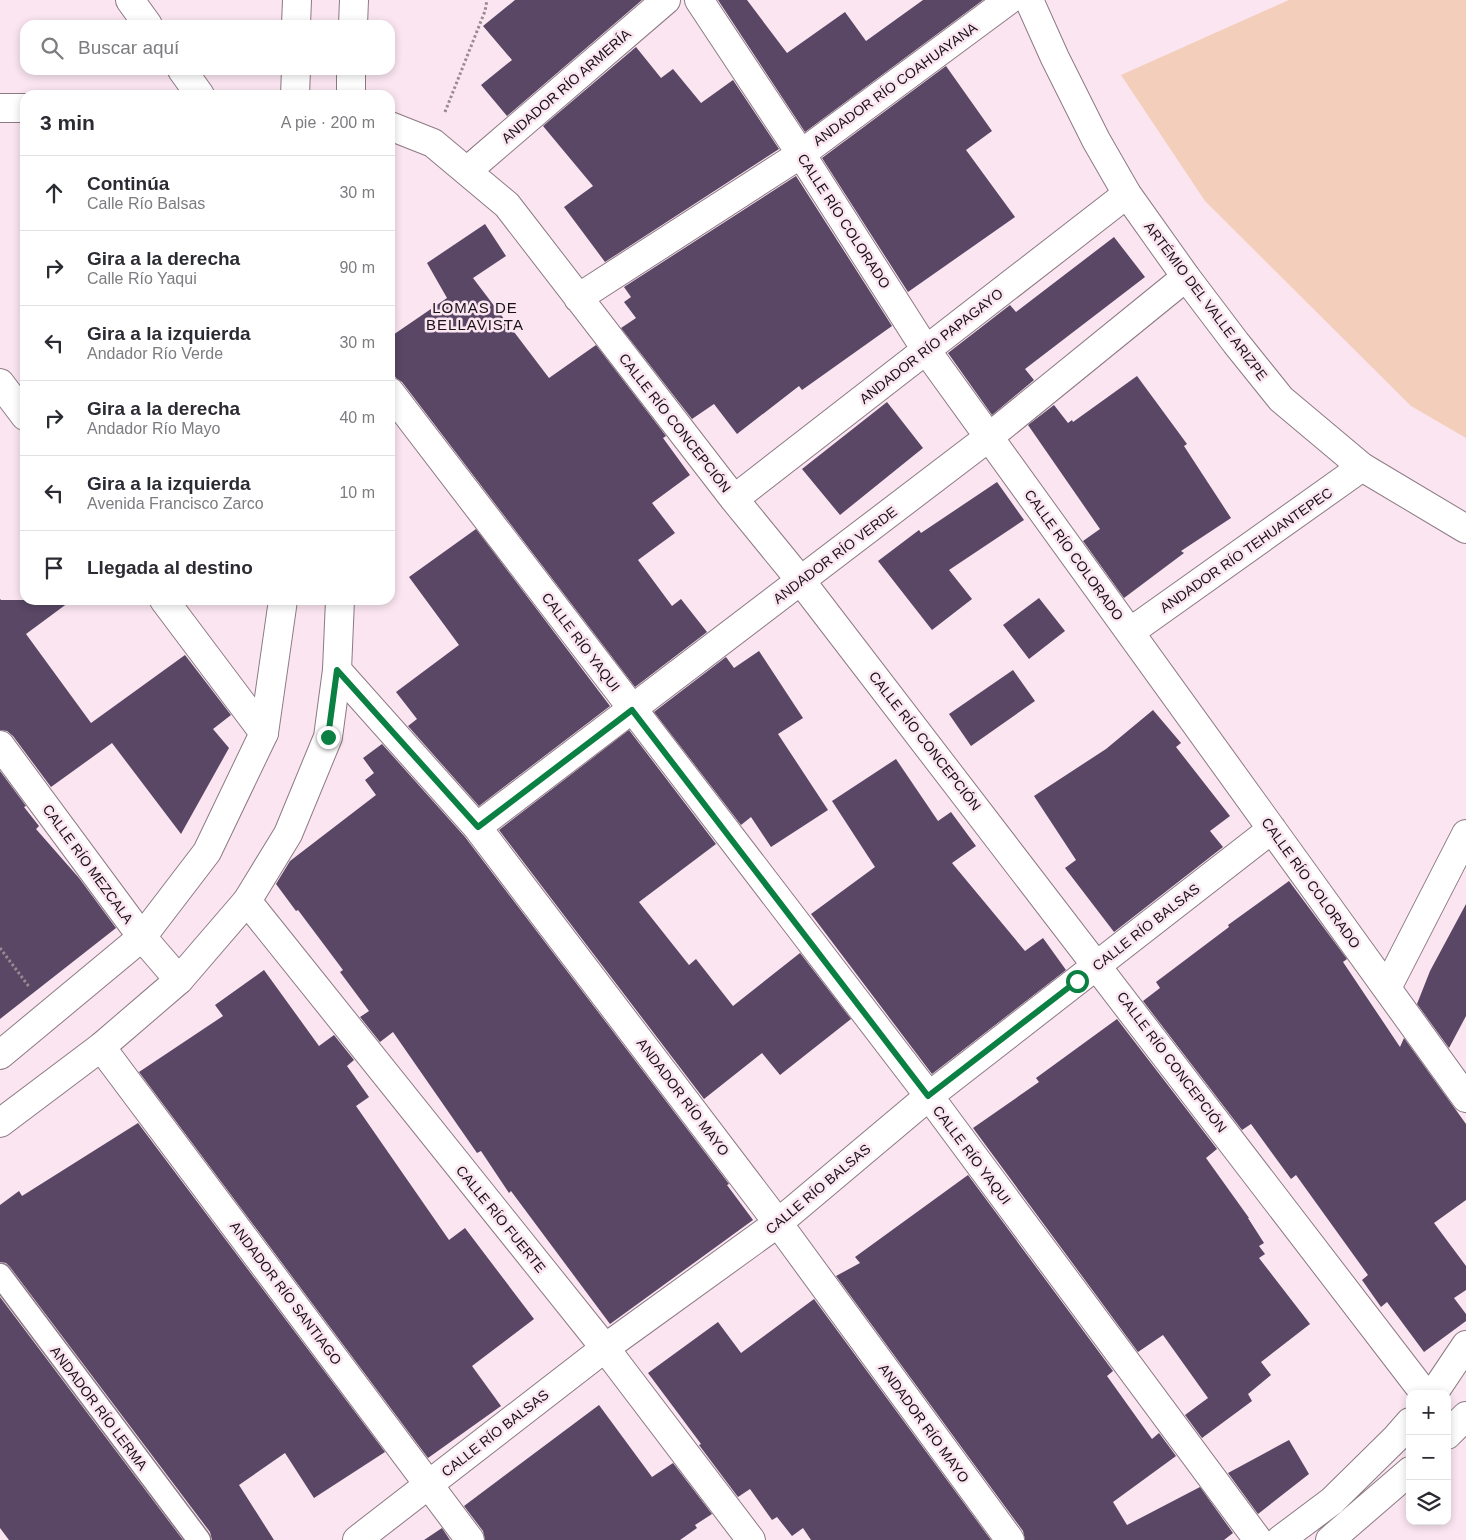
<!DOCTYPE html>
<html lang="es">
<meta charset="utf-8">
<style>
:root{--surface:#fff;--page:#f7f7f7;--text:#2b2b33;--muted:#7c7c81;--line:#e1e1e2}
body{margin:0;font-family:Arial,sans-serif;background:var(--page);color:var(--text)}
.controls{position:absolute;right:15px;bottom:15px;display:grid;overflow:hidden;border-radius:10px;box-shadow:0 2px 8px #0003}
.controls button{width:45px;height:45px;display:grid;place-items:center;padding:0;border:0;border-bottom:1px solid var(--line);background:var(--surface);color:var(--text);font:25px sans-serif}
.stop{position:absolute;width:15px;height:15px;margin:-11px;border:4px solid #0b8043;border-radius:50%;background:#fff}
.stop.end{background:#0b8043;border-color:#fff;box-shadow:0 1px 5px #0008}
.list{margin:0;padding:0;list-style:none}
h2{display:flex;justify-content:space-between;align-items:center;height:65px;margin:0;padding:0 20px;font-size:21px}
h2 small{font-size:16px;font-weight:400;color:var(--muted)}
.list li{display:grid;grid-template-columns:32px 1fr auto;gap:15px;align-items:center;box-sizing:border-box;height:75px;padding:0 20px;border-top:1px solid var(--line)}
.list b{display:block;font-size:19px;white-space:nowrap}
.list p{margin:0;font-size:16px;white-space:nowrap;color:var(--muted)}
.list em{font-size:16px;font-style:normal;color:var(--muted)}
.icon{flex:none;width:28px;height:28px;fill:none;stroke:currentColor;stroke-width:2;stroke-linecap:round;stroke-linejoin:round}
.map{position:relative;flex:none;width:1466px;height:1540px;overflow:hidden}
.search{position:absolute;background:var(--surface);box-shadow:0 2px 8px #0003;left:20px;top:20px;width:375px;height:55px;display:flex;align-items:center;gap:12px;box-sizing:border-box;padding:0 18px;border-radius:15px;color:var(--muted);font-size:19px}
.panel{position:absolute;background:var(--surface);box-shadow:0 2px 8px #0003;left:20px;top:90px;width:375px;height:515px;border-radius:15px}
.map>svg:first-child{display:block}
.green{fill:#f3cfbb}
.building{fill:#594765}
.lines{fill:none;stroke-linecap:round;stroke-linejoin:round}
.service-casing{stroke:#8d7a84;stroke-width:25}
.minor-casing{stroke:#8d7a84;stroke-width:30}
.tertiary-casing{stroke:#8d7a84;stroke-width:30}
.path{stroke:#998a92;stroke-width:3;stroke-dasharray:2.5 2.5;stroke-linecap:butt}
.service{stroke:#fff;stroke-width:22}
.minor{stroke:#fff;stroke-width:28}
.tertiary{stroke:#fff;stroke-width:28}
.route{stroke:#0b8043;stroke-width:6}
.labels{text-anchor:middle;dominant-baseline:central;stroke-width:5;stroke-linejoin:round;paint-order:stroke}
.street-label{font-size:14px;fill:#181115;stroke:#fae5f0}
.neighbourhood-label{font-size:15px;letter-spacing:1px;fill:#181115;stroke:#fae5f0}
</style>
<div class="map">
<svg width="1466" height="1540" viewBox="0 0 1466 1540">
<rect width="100%" height="100%" fill="#fae5f0"/>
<path class="green" d="M1289 0H1466V438L1411 406 1205 201 1121 75Z"/>
<path class="building" d="M515 0H642L507 116 481 85 512 60 483 26Z
M718 0H747L787 53 845 12 866 41 923 0H983L805 132Z
M636 47 661 78 673 69 701 103 733 80 779 149 605 262 564 207 593 186 543 126Z
M946 66 992 131 966 150 1015 217 908 292 822 158Z
M796 176 892 326 802 390 799 386 737 434 714 404 692 419 621 328 636 318 624 302 631 297 624 287Z
M485 224 506 256 473 278 549 378 596 345 666 436 663 438 690 475 652 503 675 533 638 560 672 606 681 599 707 632 635 687 402 382 396 378 390 369V337L447 298 427 263Z
M1114 237 1145 277 1025 369 1034 380 992 415 948 353 1010 305 1016 312Z
M1137 376 1187 444 1184 446 1231 518 1181 551 1184 553 1124 598 1083 541 1100 529 1028 425 1054 405 1068 423 1072 420 1073 422Z
M887 402 923 448 840 515 802 469Z
M997 482 1024 520 949 570 972 599 932 630 878 561 919 530 921 533Z
M476 529 610 706 479 806 408 726 417 719 396 692 459 645 409 577Z
M1039 598 1065 631 1029 659 1003 625Z
M0 599 1 600H72L26 634 91 723 185 655 231 715 213 729 229 748 181 834 112 743 51 787 13 736 7 731 0 730Z
M759 651 803 718 778 734 828 810 771 847 751 817 741 825 654 712 726 657 734 668Z
M1013 670 1035 701 971 746 949 714Z
M1153 710 1181 743 1176 747 1230 816 1210 831 1223 847 1114 932 1065 868 1076 860 1034 796 1106 749Z
M629 730 716 844 639 902 689 965 696 959 733 1006 800 953 851 1019 780 1075 762 1053 704 1099 499 830Z
M382 744 465 837 729 1184 727 1185 753 1220 610 1324 511 1191 509 1193 481 1151 477 1153 393 1032 380 1042 360 1017 369 1011 340 972 343 970 298 910 296 911 276 884 290 861 376 795 365 780 374 773 363 758Z
M896 759 938 821 951 812 976 846 952 863 1025 951 1043 938 1066 970 932 1074 811 914 875 867 832 801Z
M0 771 26 806 24 807 39 826 36 829 79 878 116 928 0 1019Z
M1289 881 1347 959 1343 962 1400 1047 1404 1038 1466 1124V1200L1434 1223 1466 1266V1290L1454 1298 1466 1314V1321L1424 1352 1387 1302 1381 1307 1362 1280 1368 1275 1296 1175 1291 1179 1251 1124 1242 1130 1143 1001 1160 988 1156 982 1229 927 1228 925Z
M1466 904V1016L1449 1048 1417 1004 1430 971Z
M264 970 319 1046 334 1035 354 1060 347 1066 369 1097 356 1106 449 1240 465 1228 534 1319 472 1366 501 1406 428 1458 139 1072 223 1016 215 1005Z
M1117 1019 1217 1149 1206 1158 1249 1218H1248L1264 1243 1259 1246 1265 1254 1259 1258 1310 1324 1261 1362 1271 1375 1248 1394 1252 1401 1202 1438 1185 1415 1208 1398 1163 1335 1138 1352 973 1128 1039 1082 1036 1078Z
M138 1123 385 1452 314 1498 285 1453 239 1485 274 1540H212L210 1532 10 1267 6 1263 0 1262V1205L19 1191 22 1196Z
M968 1175 1113 1371 1107 1376 1152 1439 1159 1433 1176 1456 1113 1502 1127 1525 1200 1487 1233 1533 1224 1540H1025L1023 1531 836 1276 860 1263 855 1257Z
M0 1297 183 1540H9L0 1528Z
M814 1299 991 1540H811L803 1528 792 1536 777 1517 772 1520 750 1489 738 1497 699 1445 701 1444 648 1373 718 1322 741 1353Z
M599 1405 652 1477 673 1463 712 1514 695 1525 697 1528 680 1540H485L483 1531 464 1506Z
M1289 1440 1309 1474 1258 1514 1228 1473Z
M442 1528 450 1540H424Z"/>
<g class="lines">
<defs>
<path id="service" d="M0 1275 199 1540"/>
<path id="minor" d="M130 0 148 25
M699 0 801 154 926 350 1466 1098
M182 70 200 95
M0 108H25
M390 126 433 143 507 205 734 499 801 581 1425 1394
M467 171 666 0
M578 298 801 154 1009 0
M0 383 25 416
M390 392 929 1096 1258 1540
M734 499 1127 194
M164 600 264 733
M1130 632 1362 467
M337 670 477 827 778 1223 1010 1540
M0 745 142 937 179 980
M477 827 989 437 1186 277
M247 901 605 1348 751 1540
M1387 988 1466 834
M101 1047 470 1540
M357 1540 605 1348 778 1223 929 1096 1272 829"/>
<path id="tertiary" d="M1029 0 1055 58 1096 140 1127 194 1186 277 1236 343 1281 399 1362 467 1466 529
M296 25 297 0
M353 25 354 0
M295 95 296 70
M351 95V70
M0 1055 142 937 207 852 264 733 283 600
M0 1123 101 1047 179 980 247 901 288 834 328 737 337 670 340 600
M1433 1394 1466 1345
M1447 1435 1466 1416
M1280 1540 1332 1501 1396 1438 1410 1422
M1330 1540 1410 1471"/>
</defs>
<use href="#service" class="service-casing"/>
<use href="#minor" class="minor-casing"/>
<use href="#tertiary" class="tertiary-casing"/>
<path class="path" d="M445 112 485 11 487 0
M0 948 30 988"/>
<use href="#service" class="service"/>
<use href="#minor" class="minor"/>
<use href="#tertiary" class="tertiary"/>
</g>
<g class="lines">
<path class="route" d="M328 737 337 670 478 827 632 710 928 1096 1077 981"/>
</g>
<g class="labels">
<g class="street-label">
<text transform="translate(895 84) rotate(-36)">ANDADOR RÍO COAHUAYANA</text>
<text transform="translate(566 86) rotate(-41)">ANDADOR RÍO ARMERÍA</text>
<text transform="translate(844 221) rotate(57)">CALLE RÍO COLORADO</text>
<text transform="translate(1206 301) rotate(53)">ARTÉMIO DEL VALLE ARIZPE</text>
<text transform="translate(931 346) rotate(-38)">ANDADOR RÍO PAPAGAYO</text>
<text transform="translate(675 423) rotate(52)">CALLE RÍO CONCEPCIÓN</text>
<text transform="translate(1246 550) rotate(-35)">ANDADOR RÍO TEHUANTEPEC</text>
<text transform="translate(835 555) rotate(-37)">ANDADOR RÍO VERDE</text>
<text transform="translate(1074 555) rotate(54)">CALLE RÍO COLORADO</text>
<text transform="translate(581 642) rotate(53)">CALLE RÍO YAQUI</text>
<text transform="translate(925 741) rotate(52)">CALLE RÍO CONCEPCIÓN</text>
<text transform="translate(88 864) rotate(54)">CALLE RÍO MEZCALA</text>
<text transform="translate(1311 883) rotate(54)">CALLE RÍO COLORADO</text>
<text transform="translate(1146 927) rotate(-38)">CALLE RÍO BALSAS</text>
<text transform="translate(1172 1062) rotate(53)">CALLE RÍO CONCEPCIÓN</text>
<text transform="translate(683 1097) rotate(53)">ANDADOR RÍO MAYO</text>
<text transform="translate(972 1155) rotate(53)">CALLE RÍO YAQUI</text>
<text transform="translate(818 1189) rotate(-40)">CALLE RÍO BALSAS</text>
<text transform="translate(501 1219) rotate(51)">CALLE RÍO FUERTE</text>
<text transform="translate(286 1293) rotate(53)">ANDADOR RÍO SANTIAGO</text>
<text transform="translate(99 1408) rotate(53)">ANDADOR RÍO LERMA</text>
<text transform="translate(924 1423) rotate(54)">ANDADOR RÍO MAYO</text>
<text transform="translate(495 1433) rotate(-38)">CALLE RÍO BALSAS</text>
</g>
<g class="neighbourhood-label">
<text x="475" y="307">LOMAS DE<tspan x="475" dy="17">BELLAVISTA</tspan></text>
</g>
</g>
</svg>
<div class="controls">
<button>+</button>
<button>−</button>
<button><svg class="icon" aria-label="layers" viewBox="0 0 24 24"><path d="M12 4l9 5-9 5-9-5zM3 14l9 5 9-5"/></svg></button>
</div>
<div class="stop" style="left:1077px;top:981px"></div>
<div class="stop end" style="left:328px;top:737px"></div>
<div class="search"><svg class="icon" aria-label="search" viewBox="0 0 24 24"><circle cx="10" cy="10" r="6"/><path d="M15 15l6 6"/></svg>Buscar aquí</div>
<section class="panel">
<h2>3 min<small>A pie · 200 m</small></h2>
<ul class="list">
<li><svg class="icon" aria-label="ahead" viewBox="0 0 24 24"><path d="M12 20V5M6 11l6-6 6 6"/></svg><div><b>Continúa</b><p>Calle Río Balsas</p></div><em>30 m</em></li>
<li><svg class="icon" aria-label="right" viewBox="0 0 24 24"><path d="M7 20v-9h11M14 6l5 5-5 5"/></svg><div><b>Gira a la derecha</b><p>Calle Río Yaqui</p></div><em>90 m</em></li>
<li><svg class="icon" aria-label="left" viewBox="0 0 24 24"><path d="M17 20v-9H6M10 6l-5 5 5 5"/></svg><div><b>Gira a la izquierda</b><p>Andador Río Verde</p></div><em>30 m</em></li>
<li><svg class="icon" aria-label="right" viewBox="0 0 24 24"><path d="M7 20v-9h11M14 6l5 5-5 5"/></svg><div><b>Gira a la derecha</b><p>Andador Río Mayo</p></div><em>40 m</em></li>
<li><svg class="icon" aria-label="left" viewBox="0 0 24 24"><path d="M17 20v-9H6M10 6l-5 5 5 5"/></svg><div><b>Gira a la izquierda</b><p>Avenida Francisco Zarco</p></div><em>10 m</em></li>
<li><svg class="icon" aria-label="arrive" viewBox="0 0 24 24"><path d="M6 21V4h12l-3 4 3 4H6"/></svg><div><b>Llegada al destino</b></div></li>
</ul>
</section>
</div>
